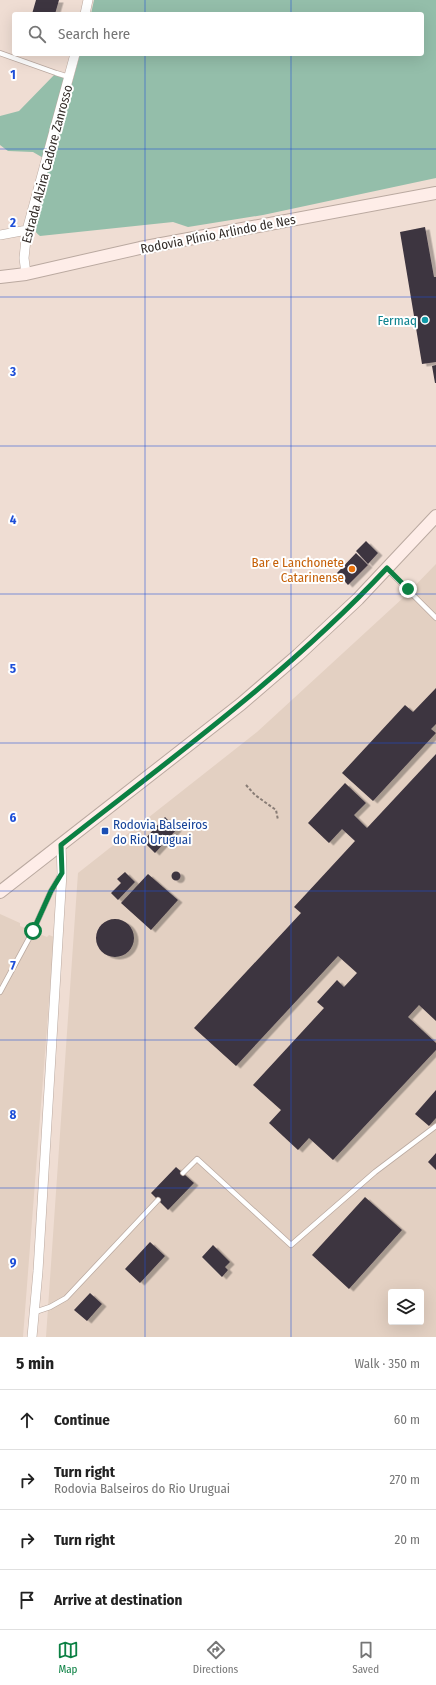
<!DOCTYPE html>
<meta charset="utf-8">
<style>
:root{--surface:#fff;--page:#f6f6f6;--text:#222;--muted:#767676;--line:#e0e0e0;--accent:#0b8043}
body{margin:0;font-family:"Fira Sans Condensed",sans-serif;background:var(--page);color:var(--text)}
.controls{position:absolute;right:12px;bottom:12px;display:grid;overflow:hidden;border-radius:4px;box-shadow:0 4px 16px #0002}
.controls button{width:36px;height:36px;display:grid;place-items:center;padding:0;border:0;border-bottom:1px solid var(--line);background:var(--surface);color:var(--text);font:20px sans-serif}
.stop{position:absolute;width:12px;height:12px;margin:-9px;border:3px solid #0b8043;border-radius:50%;background:#fff}
.stop.end{background:#0b8043;border-color:#fff;box-shadow:0 1px 4px #0008}
.list{margin:0;padding:0;list-style:none}
h2{display:flex;justify-content:space-between;align-items:center;height:52px;margin:0;padding:0 16px;font-size:17px}
h2 small{font-size:13px;font-weight:400;color:var(--muted)}
.list li{display:grid;grid-template-columns:26px 1fr auto;gap:12px;align-items:center;box-sizing:border-box;height:60px;padding:0 16px;border-top:1px solid var(--line)}
.list b{display:block;font-size:15px;white-space:nowrap}
.list p{margin:0;font-size:13px;white-space:nowrap;color:var(--muted)}
.list em{font-size:13px;font-style:normal;color:var(--muted)}
.icon{flex:none;width:22px;height:22px;fill:none;stroke:currentColor;stroke-width:2;stroke-linecap:round;stroke-linejoin:round}
.map{position:relative;flex:none;width:436px;height:1337px;overflow:hidden}
.search{position:absolute;background:var(--surface);box-shadow:0 4px 16px #0002;left:12px;right:12px;top:12px;height:44px;display:flex;align-items:center;gap:10px;box-sizing:border-box;padding:0 14px;border-radius:4px;color:var(--muted);font-size:15px}
.sheet{height:292px;background:var(--surface)}
nav{display:flex;justify-content:space-around;align-items:center;box-sizing:border-box;height:56px;border-top:1px solid var(--line);background:var(--surface);font-size:11px;color:var(--muted)}
nav a{display:grid;justify-items:center;gap:2px}
nav .on{color:var(--accent)}
.map>svg:first-child{display:block}
.industrial{fill:#e3d0c2;fill-rule:evenodd}
.green{fill:#94beaa}
.building{fill:#3d343f;filter:url(#shadow)}
.lines{fill:none;stroke-linecap:round;stroke-linejoin:round}
.lane-casing{stroke:#baa9a0;stroke-width:6}
.street-casing{stroke:#baa9a0;stroke-width:10}
.secondary-casing{stroke:#baa9a0;stroke-width:14}
.path{stroke:#887c75;stroke-width:2;stroke-dasharray:3 2;stroke-linecap:butt}
.lane{stroke:#fff;stroke-width:4.5}
.street{stroke:#fff;stroke-width:9}
.secondary{stroke:#feede8;stroke-width:12}
.route{stroke:#0b8043;stroke-width:5}
.grid{fill:none;stroke:#1d4ed8;stroke-width:1;stroke-opacity:0.55}
.culture-dot{fill:#0f9aa8;stroke:#fff;stroke-width:1.5}
.food-dot{fill:#e8710a;stroke:#fff;stroke-width:1.5}
.transit-dot{fill:#1a4fb4;stroke:#fff;stroke-width:1.5}
.labels{text-anchor:middle;dominant-baseline:central;stroke-width:4;stroke-linejoin:round;paint-order:stroke}
.street-label{font-size:13px;fill:#332c28;stroke:#fff}
.culture-label{font-size:13px;fill:#0d838f;stroke:#fff;text-anchor:end}
.food-label{font-size:13px;fill:#c56008;stroke:#fff;text-anchor:end}
.transit-label{font-size:13px;fill:#164399;stroke:#fff;text-anchor:start}
.grid-label{font-size:13px;text-anchor:middle;font-weight:bold;fill:#1d4ed8;stroke:#fff;stroke-width:4;stroke-linejoin:round;paint-order:stroke}
</style>
<div class="map">
<svg width="436" height="1337" viewBox="0 0 436 1337">
<defs>
<filter id="shadow"><feDropShadow dx="4.5" dy="2.5" stdDeviation="0" flood-color="#0004"/></filter>
</defs>
<rect width="100%" height="100%" fill="#efddd3"/>
<path class="industrial" d="M436 564V1337H46L78 873 257 732 404 597ZM391 1292H421V1322H391Z
M0 914 20 923V926L47 937 49 935 54 937 23 1337H0Z"/>
<path class="green" d="M94 0H436V178L263 215 188 227 173 222 40 236C28 226 32 221 37 209L80 54H422V14H91Z
M56 73 69 77 45 159 33 152 8 151 0 145V116L19 111Z"/>
<path class="building" d="M36 0H59L55 14H32Z
M425 227 434 277H436V362L422 364 400 232Z
M436 365V383H435L432 366Z
M366 541 378 553 368 564 356 551Z
M356 553 368 565 348 585 337 573Z
M436 688V724L431 729 436 733 373 801 342 773 405 705 413 712Z
M436 754V1021L419 1005 408 1017 436 1043V1050L333 1160 309 1138 298 1150 269 1123 281 1110 253 1085 324 1008 317 1002 337 980 344 987 357 973 338 956 236 1066 194 1028 301 913 294 907 355 841 342 829 329 843 308 823 345 783 366 803 354 815 367 828Z
M165 817 177 829 155 853 143 841Z
M171.5 876a4.5 4.5 0 1 1 9 0a4.5 4.5 0 1 1-9 0Z
M125 872 135 882 118 900 111 893 121 883 117 879Z
M148 874 178 900 151 930 121 903Z
M96 938a19 19 0 1 1 38 0a19 19 0 1 1-38 0Z
M436 1090V1118L429 1126 415 1114Z
M436 1153V1170L428 1162Z
M176 1167 194 1183 168 1210 151 1193Z
M365 1197 402 1230 349 1289 312 1255Z
M150 1242 165 1256 140 1283 125 1269Z
M213 1245 230 1262 225 1267 228 1270 222 1277 202 1257Z
M90 1293 102 1304 87 1321 74 1310Z"/>
<g class="lines">
<defs>
<path id="lane" d="M0 53 56 73 69 77
M387 569 436 618
M0 992 33 931 51 891 60 876
M183 1173 197 1159 291 1245 375 1172 436 1126
M35 1312 50 1307 66 1298 158 1200"/>
<path id="street" d="M85 14 88 0
M0 235 27 230
M26 274 24 258 27 230 75 54
M32 1337 38 1271 62 873 61 845"/>
<path id="secondary" d="M0 277 26 274 140 248 436 193
M0 892 241 704 298 655 358 599 436 516"/>
</defs>
<use href="#lane" class="lane-casing"/>
<use href="#street" class="street-casing"/>
<use href="#secondary" class="secondary-casing"/>
<path class="path" d="M246 785 255 795 276 810 278 820"/>
<use href="#lane" class="lane"/>
<use href="#street" class="street"/>
<use href="#secondary" class="secondary"/>
</g>
<g class="lines">
<path class="route" d="M33 931 51 891 62 873 61 845C173 757 289 673 387 568L408 589"/>
</g>
<path class="grid" d="M145 0V14M291 0V14M145 54V1337M291 54V1337M0 149H436M0 297H436M0 446H436M0 594H436M0 743H436M0 891H436M0 1040H436M0 1188H436"/>
<circle class="culture-dot" cx="425" cy="320" r="4"/>
<circle class="food-dot" cx="352" cy="569" r="4"/>
<rect class="transit-dot" x="101" y="827" width="8" height="8" rx="2"/>
<g class="labels">
<g class="street-label">
<text transform="translate(47 164) rotate(-75)">Estrada Alzira Cadore Zanrosso</text>
<text transform="translate(218 234) rotate(-11)">Rodovia Plínio Arlindo de Nes</text>
</g>
<g class="culture-label">
<text x="417" y="320">Fermaq</text>
</g>
<g class="food-label">
<text x="344" y="562">Bar e Lanchonete<tspan x="344" dy="15">Catarinense</tspan></text>
</g>
<g class="transit-label">
<text x="113" y="824">Rodovia Balseiros<tspan x="113" dy="15">do Rio Uruguai</tspan></text>
</g>
</g>
<g class="grid-label">
<text x="13" y="79">1</text>
<text x="13" y="227">2</text>
<text x="13" y="376">3</text>
<text x="13" y="524">4</text>
<text x="13" y="673">5</text>
<text x="13" y="822">6</text>
<text x="13" y="970">7</text>
<text x="13" y="1119">8</text>
<text x="13" y="1267">9</text>
</g>
</svg>
<div class="controls">
<button><svg class="icon" aria-label="layers" viewBox="0 0 24 24"><path d="M12 4l9 5-9 5-9-5zM3 14l9 5 9-5"/></svg></button>
</div>
<div class="stop" style="left:33px;top:931px"></div>
<div class="stop end" style="left:408px;top:589px"></div>
<div class="search"><svg class="icon" aria-label="search" viewBox="0 0 24 24"><circle cx="10" cy="10" r="6"/><path d="M15 15l6 6"/></svg>Search here</div>
</div>
<section class="sheet">
<h2>5 min<small>Walk · 350 m</small></h2>
<ul class="list">
<li><svg class="icon" aria-label="ahead" viewBox="0 0 24 24"><path d="M12 20V5M6 11l6-6 6 6"/></svg><div><b>Continue</b></div><em>60 m</em></li>
<li><svg class="icon" aria-label="right" viewBox="0 0 24 24"><path d="M7 20v-9h11M14 6l5 5-5 5"/></svg><div><b>Turn right</b><p>Rodovia Balseiros do Rio Uruguai</p></div><em>270 m</em></li>
<li><svg class="icon" aria-label="right" viewBox="0 0 24 24"><path d="M7 20v-9h11M14 6l5 5-5 5"/></svg><div><b>Turn right</b></div><em>20 m</em></li>
<li><svg class="icon" aria-label="arrive" viewBox="0 0 24 24"><path d="M6 21V4h12l-3 4 3 4H6"/></svg><div><b>Arrive at destination</b></div></li>
</ul>
</section>
<nav>
<a class="on"><svg class="icon" aria-label="map" viewBox="0 0 24 24"><path d="M3 6l6-2 6 2 6-2v14l-6 2-6-2-6 2zM9 4v14M15 6v14"/></svg>Map</a>
<a><svg class="icon" aria-label="directions" viewBox="0 0 24 24"><path d="M12 3l9 9-9 9-9-9zM9 14v-3h6M13 9l2 2-2 2"/></svg>Directions</a>
<a><svg class="icon" aria-label="saved" viewBox="0 0 24 24"><path d="M7 4h10v16l-5-4-5 4z"/></svg>Saved</a>
</nav>
